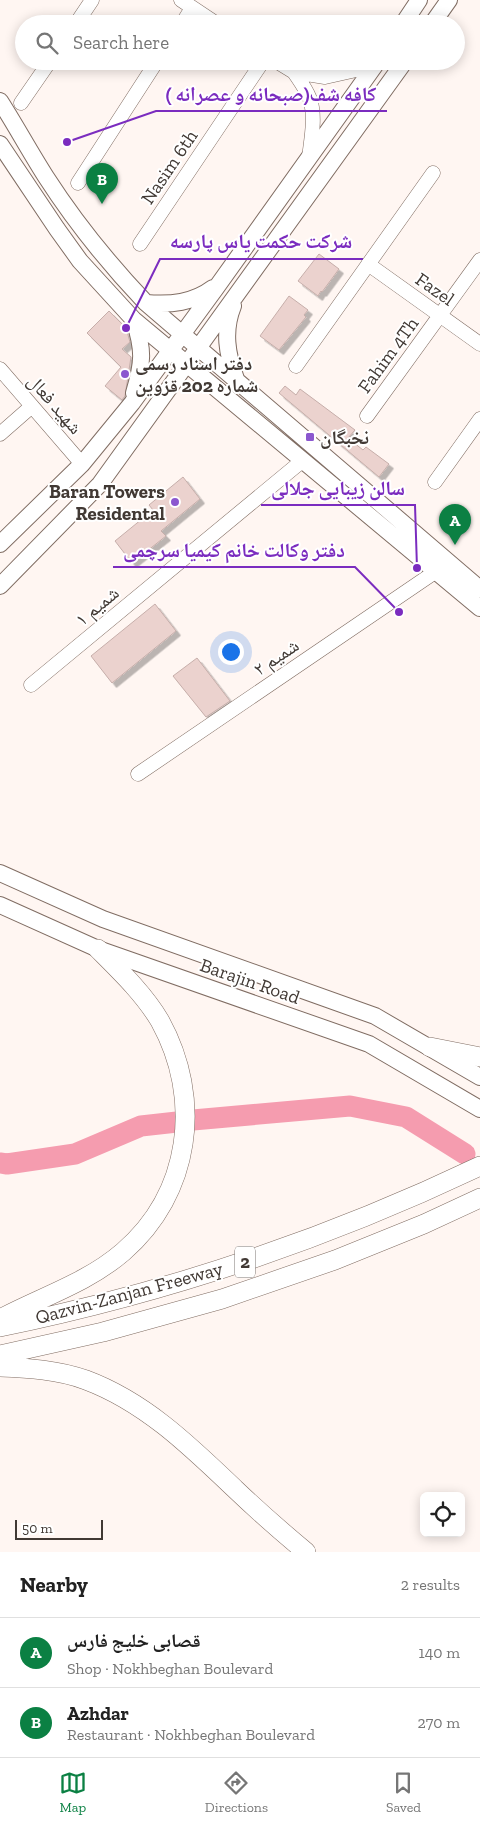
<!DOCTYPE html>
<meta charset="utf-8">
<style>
:root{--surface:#fff;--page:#f6f6f6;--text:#222;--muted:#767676;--line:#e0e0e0;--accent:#0b8043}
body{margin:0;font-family:"Zilla Slab","Noto Naskh Arabic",serif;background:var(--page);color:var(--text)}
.controls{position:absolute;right:15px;bottom:15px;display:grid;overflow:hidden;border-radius:8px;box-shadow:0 2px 12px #0003}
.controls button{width:45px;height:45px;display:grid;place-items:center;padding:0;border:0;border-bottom:1px solid var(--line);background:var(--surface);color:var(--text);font:25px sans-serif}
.scale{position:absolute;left:15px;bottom:12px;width:88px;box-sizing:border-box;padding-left:5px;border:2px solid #413934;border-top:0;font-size:14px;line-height:18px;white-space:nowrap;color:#413934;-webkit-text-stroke:4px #fff;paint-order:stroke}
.you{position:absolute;left:230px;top:651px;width:18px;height:18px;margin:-12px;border:4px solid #fff;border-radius:50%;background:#1a73e8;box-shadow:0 0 0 8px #1a73e833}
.badge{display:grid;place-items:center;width:32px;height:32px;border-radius:50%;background:var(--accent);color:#fff;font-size:16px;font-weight:700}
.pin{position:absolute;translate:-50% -41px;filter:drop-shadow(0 1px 2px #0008)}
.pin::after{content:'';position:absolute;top:26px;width:18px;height:15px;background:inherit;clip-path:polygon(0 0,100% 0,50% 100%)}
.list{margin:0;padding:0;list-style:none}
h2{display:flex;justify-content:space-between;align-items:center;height:65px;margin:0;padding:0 20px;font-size:21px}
h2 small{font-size:16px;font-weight:400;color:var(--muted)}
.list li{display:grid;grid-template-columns:32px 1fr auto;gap:15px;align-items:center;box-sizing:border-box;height:70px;padding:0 20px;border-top:1px solid var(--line)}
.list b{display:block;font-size:19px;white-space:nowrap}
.list p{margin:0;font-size:16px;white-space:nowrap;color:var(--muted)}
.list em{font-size:16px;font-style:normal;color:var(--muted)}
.icon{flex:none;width:28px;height:28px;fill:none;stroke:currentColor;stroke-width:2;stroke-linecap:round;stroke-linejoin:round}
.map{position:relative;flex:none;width:480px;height:1552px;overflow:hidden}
.search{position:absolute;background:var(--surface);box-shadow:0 2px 12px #0003;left:15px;right:15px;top:15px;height:55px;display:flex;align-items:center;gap:12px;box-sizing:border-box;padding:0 18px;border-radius:28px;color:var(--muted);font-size:19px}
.sheet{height:205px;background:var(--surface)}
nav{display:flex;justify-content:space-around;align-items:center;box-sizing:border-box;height:70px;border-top:1px solid var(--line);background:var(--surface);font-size:14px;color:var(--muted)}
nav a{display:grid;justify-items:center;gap:2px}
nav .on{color:var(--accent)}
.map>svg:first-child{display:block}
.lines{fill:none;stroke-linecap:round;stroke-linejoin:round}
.river{stroke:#f59caf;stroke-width:21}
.building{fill:#ebd2ce;stroke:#c6aeaa;filter:url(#shadow)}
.minor-casing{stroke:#806d63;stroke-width:15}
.major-casing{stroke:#806d63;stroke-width:18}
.highway-casing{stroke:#806d63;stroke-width:20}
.minor{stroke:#fff;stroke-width:14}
.major{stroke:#fff;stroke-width:16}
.highway{stroke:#fff;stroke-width:19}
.poi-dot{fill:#8b57cf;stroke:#fff;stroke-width:2}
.labels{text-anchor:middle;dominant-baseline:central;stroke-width:4;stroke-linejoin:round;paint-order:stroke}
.shield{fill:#fff;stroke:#7a7471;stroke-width:1}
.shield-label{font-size:18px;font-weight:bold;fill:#413934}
.street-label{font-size:19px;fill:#413934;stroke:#fff}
.poi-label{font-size:19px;font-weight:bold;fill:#413934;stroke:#fff;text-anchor:start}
.leader{fill:none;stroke:#7b2cbf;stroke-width:2}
.callout-dot{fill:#7b2cbf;stroke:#fff;stroke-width:2}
.callout-label{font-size:20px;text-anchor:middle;font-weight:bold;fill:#7b2cbf;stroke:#fff;stroke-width:4;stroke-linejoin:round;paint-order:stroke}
</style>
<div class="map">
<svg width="480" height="1552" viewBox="0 0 480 1552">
<defs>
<filter id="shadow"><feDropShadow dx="4.5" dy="4.5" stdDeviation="0" flood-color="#0004"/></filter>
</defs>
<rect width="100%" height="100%" fill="#fff6f2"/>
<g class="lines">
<path class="river" d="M193 1120 350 1106 406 1117 465 1154
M0 1163 7 1164 75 1154 141 1126 177 1122"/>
</g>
<path class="building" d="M319 254 339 269 322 292 321 291 318 296 298 281Z
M289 296 308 310 304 315 306 317 279 350 260 336Z
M109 311 126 328 130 342 122 349 131 357 125 396 122 400 105 386 121 367 87 333Z
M285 386 296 395 300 389 355 430 348 438 363 450 366 447 389 464 379 477 279 393Z
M183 477 200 499 161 531 166 536 132 563 115 541 153 510 149 505Z
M155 604 176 631 112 683 91 656Z
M197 658 230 701 206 717 173 676Z"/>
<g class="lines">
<defs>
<path id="minor" d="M181 0 217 24
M76 24 92 0
M182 24 192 8
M276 61 294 72 325 77 374 66
M294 72C300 81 306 89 310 99 316 117 311 140 309 158
M21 103 50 61
M78 183 157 61
M140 244 263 61
M368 264 480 344
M296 366 433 173
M0 369 82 464
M367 416 480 260
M0 434 32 406
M435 482 480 419
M31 685 302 461
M138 774 435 572"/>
<path id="major" d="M403 24 419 0
M432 24 449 0
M0 101C16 126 30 152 46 177 75 222 109 264 146 303L480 589
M0 144 57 229 80 261 134 320 480 608
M146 303C171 305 193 303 213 288
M233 306C223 331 227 354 236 379
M134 320C144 350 143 363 134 393
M0 544 82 464 132 403 216 288 378 61
M0 586 100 484 405 61
M0 873 103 919 375 1016 480 1077
M0 905 98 949 369 1044 480 1109"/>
<path id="highway" d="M430 1047 480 1057
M0 1319C41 1297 87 1283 123 1252 191 1193 203 1099 160 1021 144 994 120 971 98 949
M0 1327C166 1293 327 1239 480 1166
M0 1355 103 1332 222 1299 335 1260 424 1224 480 1198
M0 1367C28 1368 59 1370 86 1380 145 1402 190 1446 235 1489 258 1511 282 1532 306 1552"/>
</defs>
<use href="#minor" class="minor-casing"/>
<use href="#major" class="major-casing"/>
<use href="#highway" class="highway-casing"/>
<use href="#minor" class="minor"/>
<use href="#major" class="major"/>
<use href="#highway" class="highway"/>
</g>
<g class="poi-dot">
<circle cx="125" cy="374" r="5"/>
<rect x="305" y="432" width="10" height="10" rx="2.5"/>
<circle cx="175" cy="502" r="5"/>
</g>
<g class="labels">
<rect class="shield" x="235" y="1246.5" width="20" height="31" rx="4"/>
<g class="shield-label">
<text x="245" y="1262">2</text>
</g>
<g class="street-label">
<text transform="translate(169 167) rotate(-56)">Nasim 6th</text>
<text transform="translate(435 289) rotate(35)">Fazel</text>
<text transform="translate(388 355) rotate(-54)">Fahim 4Th</text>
<text transform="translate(55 404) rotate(49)">شهید فعال</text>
<text transform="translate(97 606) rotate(-40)">شمیم ۱</text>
<text transform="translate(276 657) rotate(-34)">شمیم ۲</text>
<text transform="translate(250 981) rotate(19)">Barajin Road</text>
<text transform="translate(129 1293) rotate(-15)">Qazvin-Zanjan Freeway</text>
</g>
<g class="poi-label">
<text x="135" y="363">دفتر اسناد رسمی<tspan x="135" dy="22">شماره 202 قزوین</tspan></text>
<text x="320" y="437">نخبگان</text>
<text x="165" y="491" text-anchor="end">Baran Towers<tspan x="165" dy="22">Residental</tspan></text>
</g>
</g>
<path class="leader" d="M67 142L156 111H387M126 328L160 259H363M417 568L415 505H261M399 612L355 567H113"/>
<g class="callout-dot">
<circle cx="67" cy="142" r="5"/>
<circle cx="126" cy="328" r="5"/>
<circle cx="417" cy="568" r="5"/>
<circle cx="399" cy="612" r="5"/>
</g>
<g class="callout-label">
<text x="271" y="101">کافه شف(صبحانه و عصرانه )</text>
<text x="261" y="248">شرکت حکمت یاس پارسه</text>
<text x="338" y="495">سالن زیبایی جلالی</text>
<text x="234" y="557">دفتر وکالت خانم کیمیا سرچمی</text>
</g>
</svg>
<div class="controls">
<button><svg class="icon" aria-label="locate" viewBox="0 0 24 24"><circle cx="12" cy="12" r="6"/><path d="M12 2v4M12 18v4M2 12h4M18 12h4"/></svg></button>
</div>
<div class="scale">50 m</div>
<div class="you"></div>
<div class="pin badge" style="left:455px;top:545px">A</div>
<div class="pin badge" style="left:102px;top:204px">B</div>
<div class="search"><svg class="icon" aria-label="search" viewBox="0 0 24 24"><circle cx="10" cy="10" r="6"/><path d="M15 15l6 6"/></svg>Search here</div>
</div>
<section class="sheet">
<h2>Nearby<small>2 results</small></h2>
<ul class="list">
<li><span class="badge">A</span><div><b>قصابی خلیج فارس</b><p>Shop · Nokhbeghan Boulevard</p></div><em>140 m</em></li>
<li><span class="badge">B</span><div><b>Azhdar</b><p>Restaurant · Nokhbeghan Boulevard</p></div><em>270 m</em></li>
</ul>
</section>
<nav>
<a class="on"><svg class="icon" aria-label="map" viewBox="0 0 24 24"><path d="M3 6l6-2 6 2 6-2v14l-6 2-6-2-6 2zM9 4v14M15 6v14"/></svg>Map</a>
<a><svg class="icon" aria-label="directions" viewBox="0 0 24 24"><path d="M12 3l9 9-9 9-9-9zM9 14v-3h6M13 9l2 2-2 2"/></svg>Directions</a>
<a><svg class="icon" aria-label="saved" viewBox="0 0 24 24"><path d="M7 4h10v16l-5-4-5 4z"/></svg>Saved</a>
</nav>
